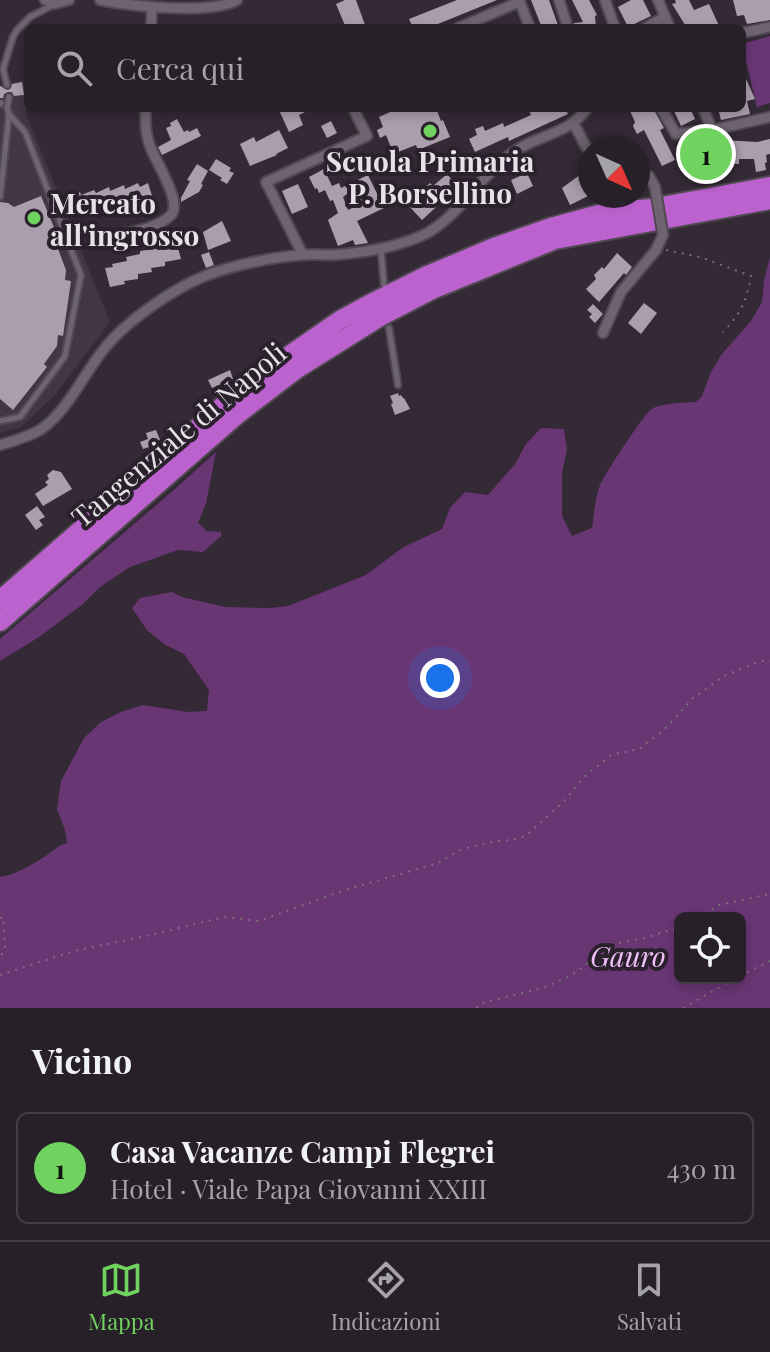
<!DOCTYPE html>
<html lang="it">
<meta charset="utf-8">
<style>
:root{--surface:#272028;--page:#2f2830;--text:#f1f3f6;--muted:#a4a3a8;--line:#433e45;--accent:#70d35f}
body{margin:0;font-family:"Playfair Display",serif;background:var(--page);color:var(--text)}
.controls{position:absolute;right:24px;bottom:24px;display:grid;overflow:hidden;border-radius:12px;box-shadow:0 4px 12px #0003}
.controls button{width:72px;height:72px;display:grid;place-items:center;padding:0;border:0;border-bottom:2px solid var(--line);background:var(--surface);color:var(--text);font:40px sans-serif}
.compass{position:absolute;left:578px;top:136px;width:72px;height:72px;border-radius:50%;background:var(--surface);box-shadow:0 4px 12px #0003;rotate:135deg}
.you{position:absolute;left:440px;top:678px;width:28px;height:28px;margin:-20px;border:6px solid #fff;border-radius:50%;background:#1a73e8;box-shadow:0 0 0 12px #1a73e833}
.badge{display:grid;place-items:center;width:52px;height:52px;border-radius:50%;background:var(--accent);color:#111;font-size:26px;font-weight:700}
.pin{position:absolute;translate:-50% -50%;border:4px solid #fff;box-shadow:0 2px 8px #0006}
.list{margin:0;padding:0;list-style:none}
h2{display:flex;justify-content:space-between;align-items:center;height:104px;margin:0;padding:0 32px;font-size:34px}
h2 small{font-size:26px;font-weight:400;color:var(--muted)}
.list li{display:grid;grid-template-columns:52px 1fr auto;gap:24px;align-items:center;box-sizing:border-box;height:112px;margin:0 16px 16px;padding:0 16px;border:2px solid var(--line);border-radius:12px}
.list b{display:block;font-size:30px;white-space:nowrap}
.list p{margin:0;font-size:26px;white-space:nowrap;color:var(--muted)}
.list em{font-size:26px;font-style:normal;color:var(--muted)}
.icon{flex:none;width:44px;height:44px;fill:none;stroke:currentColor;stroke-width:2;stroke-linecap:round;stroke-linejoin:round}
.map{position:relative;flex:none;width:770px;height:1008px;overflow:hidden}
.search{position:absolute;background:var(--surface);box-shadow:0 4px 12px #0003;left:24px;right:24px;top:24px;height:88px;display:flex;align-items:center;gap:20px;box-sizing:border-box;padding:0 28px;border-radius:12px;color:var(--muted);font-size:30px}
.sheet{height:232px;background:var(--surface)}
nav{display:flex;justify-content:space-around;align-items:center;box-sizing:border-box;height:112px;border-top:2px solid var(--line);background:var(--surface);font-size:22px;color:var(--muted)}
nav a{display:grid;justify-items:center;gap:4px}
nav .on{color:var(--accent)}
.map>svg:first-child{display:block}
.built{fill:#433545}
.green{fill:#693674;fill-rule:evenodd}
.building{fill:#aa9eac;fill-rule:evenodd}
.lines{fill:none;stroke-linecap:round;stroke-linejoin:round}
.service-casing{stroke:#514952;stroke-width:9}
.minor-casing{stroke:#514952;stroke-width:13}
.motorway-casing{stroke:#514952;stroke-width:22}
.path{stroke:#78707a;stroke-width:2;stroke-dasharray:2 6;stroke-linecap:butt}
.service{stroke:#6e6370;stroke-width:5}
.minor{stroke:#6e6370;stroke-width:9}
.motorway{stroke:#bc62ce;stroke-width:18}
.minor-bridge-casing{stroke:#514952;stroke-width:13;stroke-linecap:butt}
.minor-bridge{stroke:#6e6370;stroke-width:9}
.poi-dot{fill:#70d35f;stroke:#2a212c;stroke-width:3}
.labels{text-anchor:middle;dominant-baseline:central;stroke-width:8;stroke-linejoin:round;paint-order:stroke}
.poi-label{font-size:28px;font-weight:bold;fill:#e7e1e8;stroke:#2a212c}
.street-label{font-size:28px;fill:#e7e1e8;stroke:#2a212c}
.park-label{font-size:28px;font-style:italic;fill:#f1c1fb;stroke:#2a212c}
</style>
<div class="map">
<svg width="770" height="1008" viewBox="0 0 770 1008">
<rect width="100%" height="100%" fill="#342a36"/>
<path class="built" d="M23 81 26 94V114L110 322 56 394 21 427 0 433V85Z"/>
<path class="green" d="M770 36V103L757 107 742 44Z
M770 257V1008H0V877C17 874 30 866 44 857 52 852 58 845 67 843L65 830 57 809 61 781 84 738 101 722 121 712 143 705 188 712 207 711 209 690 184 654 164 644 147 630 132 608 140 598 172 592 182 597 225 607 270 608 288 606 366 575 402 548 442 529 450 508 465 492 488 495 515 464 526 444 541 428 564 429 567 450 562 473V516L572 536 592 528C594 514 595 499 600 485 605 474 644 413 653 408 665 403 682 403 696 402L702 396 710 374 721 355 751 321 762 302 764 280ZM740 918V978H680V918Z
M216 452 206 503 198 523 207 531 221 532V536L203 552 178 550 130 567 100 587 83 604 39 637 0 661V639L175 489Z"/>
<path class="building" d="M345 0H356L365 25 357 28H346L336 4Z
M457 0H497L428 28H413L409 19Z
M531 0H549L559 28H542Z
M572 0H589L597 15 595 16 596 28H575L574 23 583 22Z
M631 0H643L651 16 628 27 618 7Z
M675 0H689L694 10 709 4 720 28H687L672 4 676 3Z
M733 0H770V20L747 24 744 15 737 16Z
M742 70 755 99 747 101 750 114 721 120 718 108H742Z
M22 82 24 95 14 96 12 92H8L4 94 3 98H0V86L8 90 11 88 12 84Z
M278 108H313L299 115 303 125 289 132Z
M399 108H436L441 121 443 120 450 137 418 150 416 145 398 152 397 148 392 150 386 135 380 138 377 130 383 127 379 117Z
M528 108H565L568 114 509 141 508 137 475 152 469 139 477 135 475 129 483 126 485 131 503 123 504 127 531 115Z
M636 108H653L664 128 660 130 675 160 662 166 644 130 637 134 633 126 635 122 630 111Z
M675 108H690L695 119 681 126 674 111 676 110Z
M177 119 184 132 188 130 189 132 197 128 201 136 162 155 158 147 171 140 166 128 171 126 170 123Z
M331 121 337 133 327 138 321 126Z
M279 130 288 148 276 154 277 155 250 166 240 144 254 137 256 142Z
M770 139V154L766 155 767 162 765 163 766 170 756 172 754 159H739V164L704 162V173L686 174 688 143 722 145 723 140 757 142Z
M216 159 231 168 229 171 234 173 227 184 220 180 222 178 209 170Z
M197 164 208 171 201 184 203 185 199 192 181 202V198L190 181 187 180Z
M324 169 332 186 339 183 341 188 368 175 384 208 357 221 368 243 355 245 353 240 338 246 328 220 338 213 333 200 330 201 325 190 319 193 317 188 315 189 309 177ZM355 188 362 203 348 210 343 197Z
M584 172 587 179 590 177V195L570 205 562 188Z
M527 173 533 186 517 194 511 180Z
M447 174 458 187 422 220 407 204 430 183 433 186Z
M138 183 140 187 148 183 154 202 140 208 139 204 125 210 124 207 111 212 109 209 96 214 95 211 80 217 72 196 80 192 81 195 94 190 96 193 109 187 110 191 124 185 125 189Z
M298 184 308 207 292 214 282 191Z
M41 196 62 247 58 249 66 270 65 280 71 281 63 336 58 335 57 346 44 364 47 367 13 410 0 399V202L8 203 14 207Z
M222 221 231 241 208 250 203 232Z
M175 237 181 259 165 262V266L151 268 152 272 138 274V279L124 281 125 284 110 287 105 268 113 267 112 264 127 261 126 257 140 254V251L155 249 154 245 167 243V239Z
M209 252 214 265 206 268 201 255Z
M617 253 632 267 626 275 624 273 599 302 586 289 596 279 594 275 602 267 604 269Z
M644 303 657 313 641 334 628 323Z
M593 304 603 314 595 323 589 317 592 314 587 310Z
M230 370 233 379 212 388 208 380Z
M398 393 399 396 401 395 403 398H404L410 409 395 415 391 404 393 403 390 396Z
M156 430 160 440 157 441 158 444 143 449 140 442 148 439 146 433Z
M53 470 61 472 72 489 43 506 35 494 48 485 45 482 49 479 47 475Z
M37 506 45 517 39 520 43 525 36 530 25 515Z"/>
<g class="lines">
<defs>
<path id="service" d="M7 85 3 69 13 37 17 30 30 17 53 5
M0 104 1 103
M0 197 9 115
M381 250 384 285
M389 328 398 385
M0 421 20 417 65 356 81 275 25 132 9 114 7 108 9 97"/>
<path id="minor" d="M45 0 54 4 69 0
M100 0C131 6 210 15 237 0
M519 0 530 28
M559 0 568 28
M605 0 615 28
M658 0 670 28
M151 28 152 8
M458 28 519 2
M645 28 665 17
M742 33 770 27
M661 108 676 134 712 130 770 117
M703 108 712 130
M574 124 586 147 590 150
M638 172 649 176 655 187
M112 237C129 232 157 229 171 215 183 202 155 161 150 146 145 133 145 121 146 108
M303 255 266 182 367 136 353 108
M603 333 621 292 656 250 663 235
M0 445C14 441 28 437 40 430 68 411 83 375 104 349 127 320 178 285 213 273 239 264 274 257 302 255 312 254 322 255 332 255 362 253 394 248 421 236 459 219 480 174 515 151 539 135 571 133 587 108"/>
<path id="motorway" d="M0 600 227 402 288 356 340 320 371 303 425 276 494 247 551 227 606 212 651 208 770 186
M0 622 237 415 297 369 380 317 432 290 555 240 770 200"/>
</defs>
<use href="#service" class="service-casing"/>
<use href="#minor" class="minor-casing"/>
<use href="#motorway" class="motorway-casing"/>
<path class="path" d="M666 250 700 257 751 276C746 302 742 312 723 332
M0 918 3 917 5 947 0 958
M698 918 719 905 770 894
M0 975 74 951 142 937 224 917 259 921 342 891 438 863 462 849 497 841 512 840 526 836 565 800 584 777 611 755 639 749 664 730 693 698 724 676 761 661H770
M740 976 770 961
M476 1008 485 1002 543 988 572 975 613 944 644 938 680 927
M683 1008 736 978"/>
<use href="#service" class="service"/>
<use href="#minor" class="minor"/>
<use href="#motorway" class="motorway"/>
<defs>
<path id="minor-bridge" d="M655 187 663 235"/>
</defs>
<use href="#minor-bridge" class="minor-bridge-casing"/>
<use href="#minor-bridge" class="minor-bridge"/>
</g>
<g class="poi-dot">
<circle cx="430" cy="131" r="8"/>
<circle cx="34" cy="218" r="8"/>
</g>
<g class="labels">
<g class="poi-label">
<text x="430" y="160">Scuola Primaria<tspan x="430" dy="32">P. Borsellino</tspan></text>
<text x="50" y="202" text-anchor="start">Mercato<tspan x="50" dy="32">all'ingrosso</tspan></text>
</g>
<g class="street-label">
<text transform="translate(178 434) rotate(-40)">Tangenziale di Napoli</text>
</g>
<g class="park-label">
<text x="628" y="955">Gauro</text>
</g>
</g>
</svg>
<div class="controls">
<button><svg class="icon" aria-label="locate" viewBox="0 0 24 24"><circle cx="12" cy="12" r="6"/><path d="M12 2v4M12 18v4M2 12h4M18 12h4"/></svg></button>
</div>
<svg class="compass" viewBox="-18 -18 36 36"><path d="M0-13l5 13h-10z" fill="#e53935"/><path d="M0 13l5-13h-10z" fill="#a4a3a8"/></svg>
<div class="you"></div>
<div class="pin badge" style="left:706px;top:154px">1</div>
<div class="search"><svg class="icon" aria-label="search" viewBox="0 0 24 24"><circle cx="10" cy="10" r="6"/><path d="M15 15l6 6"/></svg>Cerca qui</div>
</div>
<section class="sheet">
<h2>Vicino<small></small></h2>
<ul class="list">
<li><span class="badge">1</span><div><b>Casa Vacanze Campi Flegrei</b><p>Hotel · Viale Papa Giovanni XXIII</p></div><em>430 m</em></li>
</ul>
</section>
<nav>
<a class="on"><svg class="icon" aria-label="map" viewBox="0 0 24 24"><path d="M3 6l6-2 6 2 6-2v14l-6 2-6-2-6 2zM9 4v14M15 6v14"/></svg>Mappa</a>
<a><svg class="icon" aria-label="directions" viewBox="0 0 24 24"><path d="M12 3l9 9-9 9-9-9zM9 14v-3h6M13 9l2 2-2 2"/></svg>Indicazioni</a>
<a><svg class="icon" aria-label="saved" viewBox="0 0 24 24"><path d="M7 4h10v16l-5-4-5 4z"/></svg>Salvati</a>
</nav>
